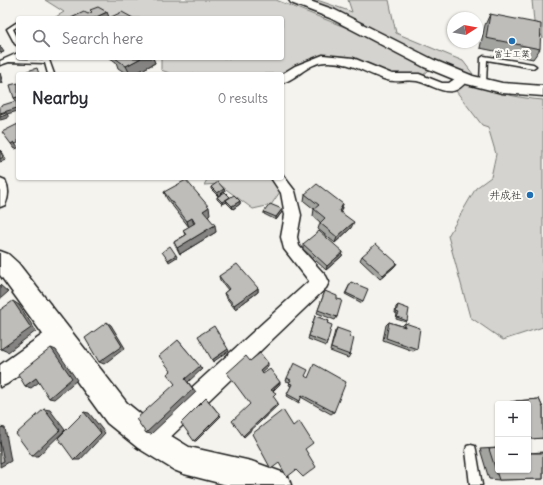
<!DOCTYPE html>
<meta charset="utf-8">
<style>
:root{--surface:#fff;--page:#f2f2f3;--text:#2b2b33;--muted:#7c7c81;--line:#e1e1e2}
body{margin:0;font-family:Delius,"Klee One",sans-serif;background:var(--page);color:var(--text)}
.controls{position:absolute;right:12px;bottom:12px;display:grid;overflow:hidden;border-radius:4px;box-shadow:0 1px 3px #0004}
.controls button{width:36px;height:36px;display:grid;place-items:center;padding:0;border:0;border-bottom:1px solid var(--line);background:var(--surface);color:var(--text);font:20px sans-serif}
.compass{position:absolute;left:447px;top:12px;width:36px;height:36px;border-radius:50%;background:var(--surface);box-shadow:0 1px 3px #0004;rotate:79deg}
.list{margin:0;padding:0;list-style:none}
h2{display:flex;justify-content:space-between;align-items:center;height:52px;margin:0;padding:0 16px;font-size:17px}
h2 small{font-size:13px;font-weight:400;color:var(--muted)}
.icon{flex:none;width:22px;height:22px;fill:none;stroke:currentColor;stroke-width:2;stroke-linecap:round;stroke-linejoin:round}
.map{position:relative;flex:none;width:543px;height:485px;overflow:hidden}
.search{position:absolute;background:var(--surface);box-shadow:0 1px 3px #0004;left:16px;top:16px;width:268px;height:44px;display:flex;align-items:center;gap:10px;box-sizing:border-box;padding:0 14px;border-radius:4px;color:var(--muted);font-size:15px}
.panel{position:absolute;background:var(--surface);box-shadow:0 1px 3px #0004;left:16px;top:72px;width:268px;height:108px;border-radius:4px}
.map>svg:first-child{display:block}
.green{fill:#d4d3cf;stroke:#787876}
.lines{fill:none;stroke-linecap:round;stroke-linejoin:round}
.service-casing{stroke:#1c1c1c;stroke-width:3}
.minor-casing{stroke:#1c1c1c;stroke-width:3}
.tertiary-casing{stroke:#1c1c1c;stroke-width:3}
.service{fill:#fdfcf7;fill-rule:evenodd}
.minor{fill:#fdfcf7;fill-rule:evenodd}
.tertiary{fill:#fdfcf7;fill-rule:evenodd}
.wall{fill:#a3a3a0;stroke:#1c1c1c}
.shaded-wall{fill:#858482;stroke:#1c1c1c}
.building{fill:#bebdba;stroke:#1c1c1c}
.poi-dot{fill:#1f6fb2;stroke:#fdfcf7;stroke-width:1.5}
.labels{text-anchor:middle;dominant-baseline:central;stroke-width:4;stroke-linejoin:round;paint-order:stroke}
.far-poi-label{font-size:9px;fill:#1c1c1c;stroke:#fdfcf7}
.poi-label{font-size:11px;fill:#1c1c1c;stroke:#fdfcf7;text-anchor:end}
</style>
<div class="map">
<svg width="543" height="485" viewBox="0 0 543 485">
<rect width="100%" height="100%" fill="#f4f3ee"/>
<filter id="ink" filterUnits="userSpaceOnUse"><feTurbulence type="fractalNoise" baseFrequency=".025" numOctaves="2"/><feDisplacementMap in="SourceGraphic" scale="8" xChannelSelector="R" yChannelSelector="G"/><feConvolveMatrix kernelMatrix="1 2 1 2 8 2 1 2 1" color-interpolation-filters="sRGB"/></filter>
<g filter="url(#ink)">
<path class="green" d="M45 0H276L365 35 429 70 420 78 401 77 346 59 321 57 282 74H172L161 70V58H282V18H54L64 12Z
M298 0H317L352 12 348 0H389L396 33 463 61 473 74H463L388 38Z
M532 0H543V38L534 22Z
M465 82C490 91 516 98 543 100V327L503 340 470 317 448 236 476 188 491 177 496 154 488 127 482 125 453 87Z
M208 178H277L284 186 271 205 253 209 219 184 204 185Z"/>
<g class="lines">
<defs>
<path id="service" d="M16 23H18V26L13 29 18 39V46L15 44 7 29Z
M18 53V57L16 59 49 60 54 74H48L45 63 9 62 0 65V61Z
M484 56 533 64 536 66 533 68 487 60 486 84 483 86 480 84 481 58Z
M471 445 475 446 476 450 482 485H470L466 450 467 446Z"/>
<path id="minor" d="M323 55 353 58 392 74H419L442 83H449L459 76H467L469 78C452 103 437 86 417 81 407 79 396 83 387 80 365 73 350 61 326 62 309 62 297 79 282 83V74L295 66Z
M282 174 295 191 301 215 297 237 299 246 326 276 329 282 326 288 159 448 151 451 143 448 140 440 143 432 309 281 284 249 281 237 285 215 281 193 271 178H282Z
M0 178 5 180C9 188 9 197 5 205L0 207Z
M59 326 66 328 68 335 66 342 7 384 0 387V365L52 328Z"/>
<path id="tertiary" d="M289 0H307L335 10 434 60 473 76 502 83 543 86V96L502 93 463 83 424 67 330 18 291 3Z
M0 251 8 254 18 263 127 403 158 428 189 447 251 461 287 474 291 485H227L184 474 174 470 138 448 107 423 0 275Z"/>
</defs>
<use href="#service" class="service-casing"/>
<use href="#minor" class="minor-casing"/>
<use href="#tertiary" class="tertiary-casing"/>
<use href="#service" class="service"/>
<use href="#minor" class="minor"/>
<use href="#tertiary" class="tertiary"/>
</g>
<path class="wall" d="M490 14 540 49 533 59 480 48 485 25Z
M110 58H153L155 63 134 74H127L118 68 116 62Z
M211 187 224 189 225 191 218 196 211 189Z
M164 192 210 214 208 216 216 232 180 254 174 242 185 235 183 230 189 227 167 199Z
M305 194 341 212 351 228 335 243 318 229 320 223V222L313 216 314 209 304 201Z
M217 197 230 198 240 201V204L233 209 227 203V202L222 204 217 199Z
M264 212H282L276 220 264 214Z
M303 244 343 252 342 256 326 270 303 249Z
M362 256 397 263 394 267 380 279 360 260Z
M219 276 258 288V292L235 309 225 296 224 293 228 290 220 280Z
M351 282 363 301 362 303 345 294Z
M325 291 337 299V317L335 320 317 313Z
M398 305 407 321 406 322 396 319 397 314 395 313 396 307Z
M315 316 329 321 328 324 327 343 326 346 308 339Z
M389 322 402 326 405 323 417 349 413 351 383 340 386 325Z
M337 328 349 337 350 355 348 358 330 351 335 331Z
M305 376 334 412 331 414 301 397 299 403 287 396 291 386 289 385 290 382 286 381 287 378Z
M539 399 543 408V438L528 439V404H510V402L516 401Z
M498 448 528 470V453L543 452V479L499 480 489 479 480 449Z"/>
<path class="shaded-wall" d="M107 12 109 17 107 18H94Z
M0 46 4 52 0 53Z
M141 58H153L155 63 134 74H130L126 66Z
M0 73 3 83H0Z
M17 97 18 98V103L14 98Z
M16 101 18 104V111L7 114 8 115V118L0 120V113Z
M14 142 18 148 15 149 11 144Z
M0 150 3 153 6 160 0 162Z
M224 189 225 191 218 196 217 193Z
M230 197V199L226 200 227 202 222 204V202Z
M240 201V204L233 209 232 206Z
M343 204 341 211 337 217 339 211Z
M209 207 210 214 205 218 203 211Z
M282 209V212L276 220V217Z
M192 218 194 225 189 228 187 221Z
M354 222 351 228 335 243 337 237Z
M215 225 216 232 180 254 177 248Z
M343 252 342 256 326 270 327 266Z
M176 255 177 257 169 262 168 260Z
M397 263 394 267 380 279 383 275Z
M0 285 8 292 0 299Z
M258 288V292L235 309 234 305Z
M13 301 19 305 36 331 8 352 1 349Z
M107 322 111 325 125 348 104 364 99 362Z
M178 340 202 369 188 382 196 392 151 434 146 433 185 379Z
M51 348 56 350 77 380 54 399 49 398Z
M228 349 229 351 213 362 212 360Z
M268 363V366L260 373V370Z
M36 378 42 380 31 388 25 386Z
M280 382V384L271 393V390Z
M206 398 221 416 196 441H194Z
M278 403V405L244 437 243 436Z
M44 409 50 410 65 430 38 456H32Z
M84 412 89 413 105 433 80 460H74Z
M0 427 5 428 11 461 0 467Z"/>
<path class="building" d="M98 7 107 12 94 18H71L84 12 88 14 92 12 90 10Z
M122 12 133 18H109Z
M490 14 541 24 540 49 486 38Z
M115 58H141L126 66Z
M37 68 39 74H25L28 73 27 71Z
M18 83V98L17 97 14 98 10 85Z
M16 101 17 108 0 113V106Z
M6 112V115L0 117V114Z
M18 124V143L16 144 14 142 11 144 2 132Z
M0 150 3 157 0 159Z
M186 180 209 207 203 211 215 225 177 248 174 242 186 235 183 230 195 223 192 218 187 221 164 192Z
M218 182 224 189 217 193 211 187Z
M317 184 343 204 339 211 354 222 337 237 320 223 325 218 314 209 319 205 305 194Z
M225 192 230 197 222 202 217 197Z
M234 195 240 201 232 206 226 200Z
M270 204 282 209 276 217 264 212Z
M319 231 343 252 327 266 303 244Z
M376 244 397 263 383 275 362 256Z
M170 246 176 255 168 260 162 252Z
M237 264 258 288 234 305 224 293 229 289 219 276Z
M351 282 368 289 363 301 346 293Z
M325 291 337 296V299L342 300 337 317 318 310Z
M13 301 31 328 1 349 0 347V310Z
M398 305 409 309 407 321 397 317 399 313 396 312Z
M315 316 329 321 327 323 332 325 327 343 309 336Z
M107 322 122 346 99 362 85 338Z
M389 322 405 327V323L420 328 417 349 386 338Z
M214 326 228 349 212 360 198 336Z
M337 328 351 333 349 337 354 338 350 355 331 348Z
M178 340 200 366 185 379 193 389 146 433 136 419 175 384 167 374 171 371 159 356Z
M51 348 72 378 49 398 36 378 25 386 18 374Z
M260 353 268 363 260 370 263 374 270 369 280 382 271 390 276 393 273 396 278 403 243 436 232 421 250 404 227 373 246 356 250 361Z
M294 363 308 370 305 376 308 378 314 364 346 382 334 412 302 395 300 401 287 394 292 384 289 383 291 380 287 378Z
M206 398 220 415 194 441 181 423Z
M539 399 543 408V438L531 439 528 432V404H517L516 401Z
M44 409 60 430 32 456 16 434Z
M283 410 293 426 299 421 313 443 305 449 316 467 303 477 296 470 287 477 279 463 271 469 252 434Z
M84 412 101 433 74 460 58 438Z
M0 442 4 461 0 463Z
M498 448V470H528V453H543V479L499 480 489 449Z"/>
</g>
<g class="poi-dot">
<circle cx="512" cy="41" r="4"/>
<circle cx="530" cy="195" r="4"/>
</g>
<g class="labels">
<g class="far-poi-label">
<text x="512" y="53">富士工業</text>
</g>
<g class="poi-label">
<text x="522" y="195">井成社</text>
</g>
</g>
</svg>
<div class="controls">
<button>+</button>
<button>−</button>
</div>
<svg class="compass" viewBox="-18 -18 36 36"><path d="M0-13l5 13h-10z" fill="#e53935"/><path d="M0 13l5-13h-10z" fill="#7c7c81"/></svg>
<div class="search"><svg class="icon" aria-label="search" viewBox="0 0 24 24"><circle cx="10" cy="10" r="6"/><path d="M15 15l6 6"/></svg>Search here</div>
<section class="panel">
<h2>Nearby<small>0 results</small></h2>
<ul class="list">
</ul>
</section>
</div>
